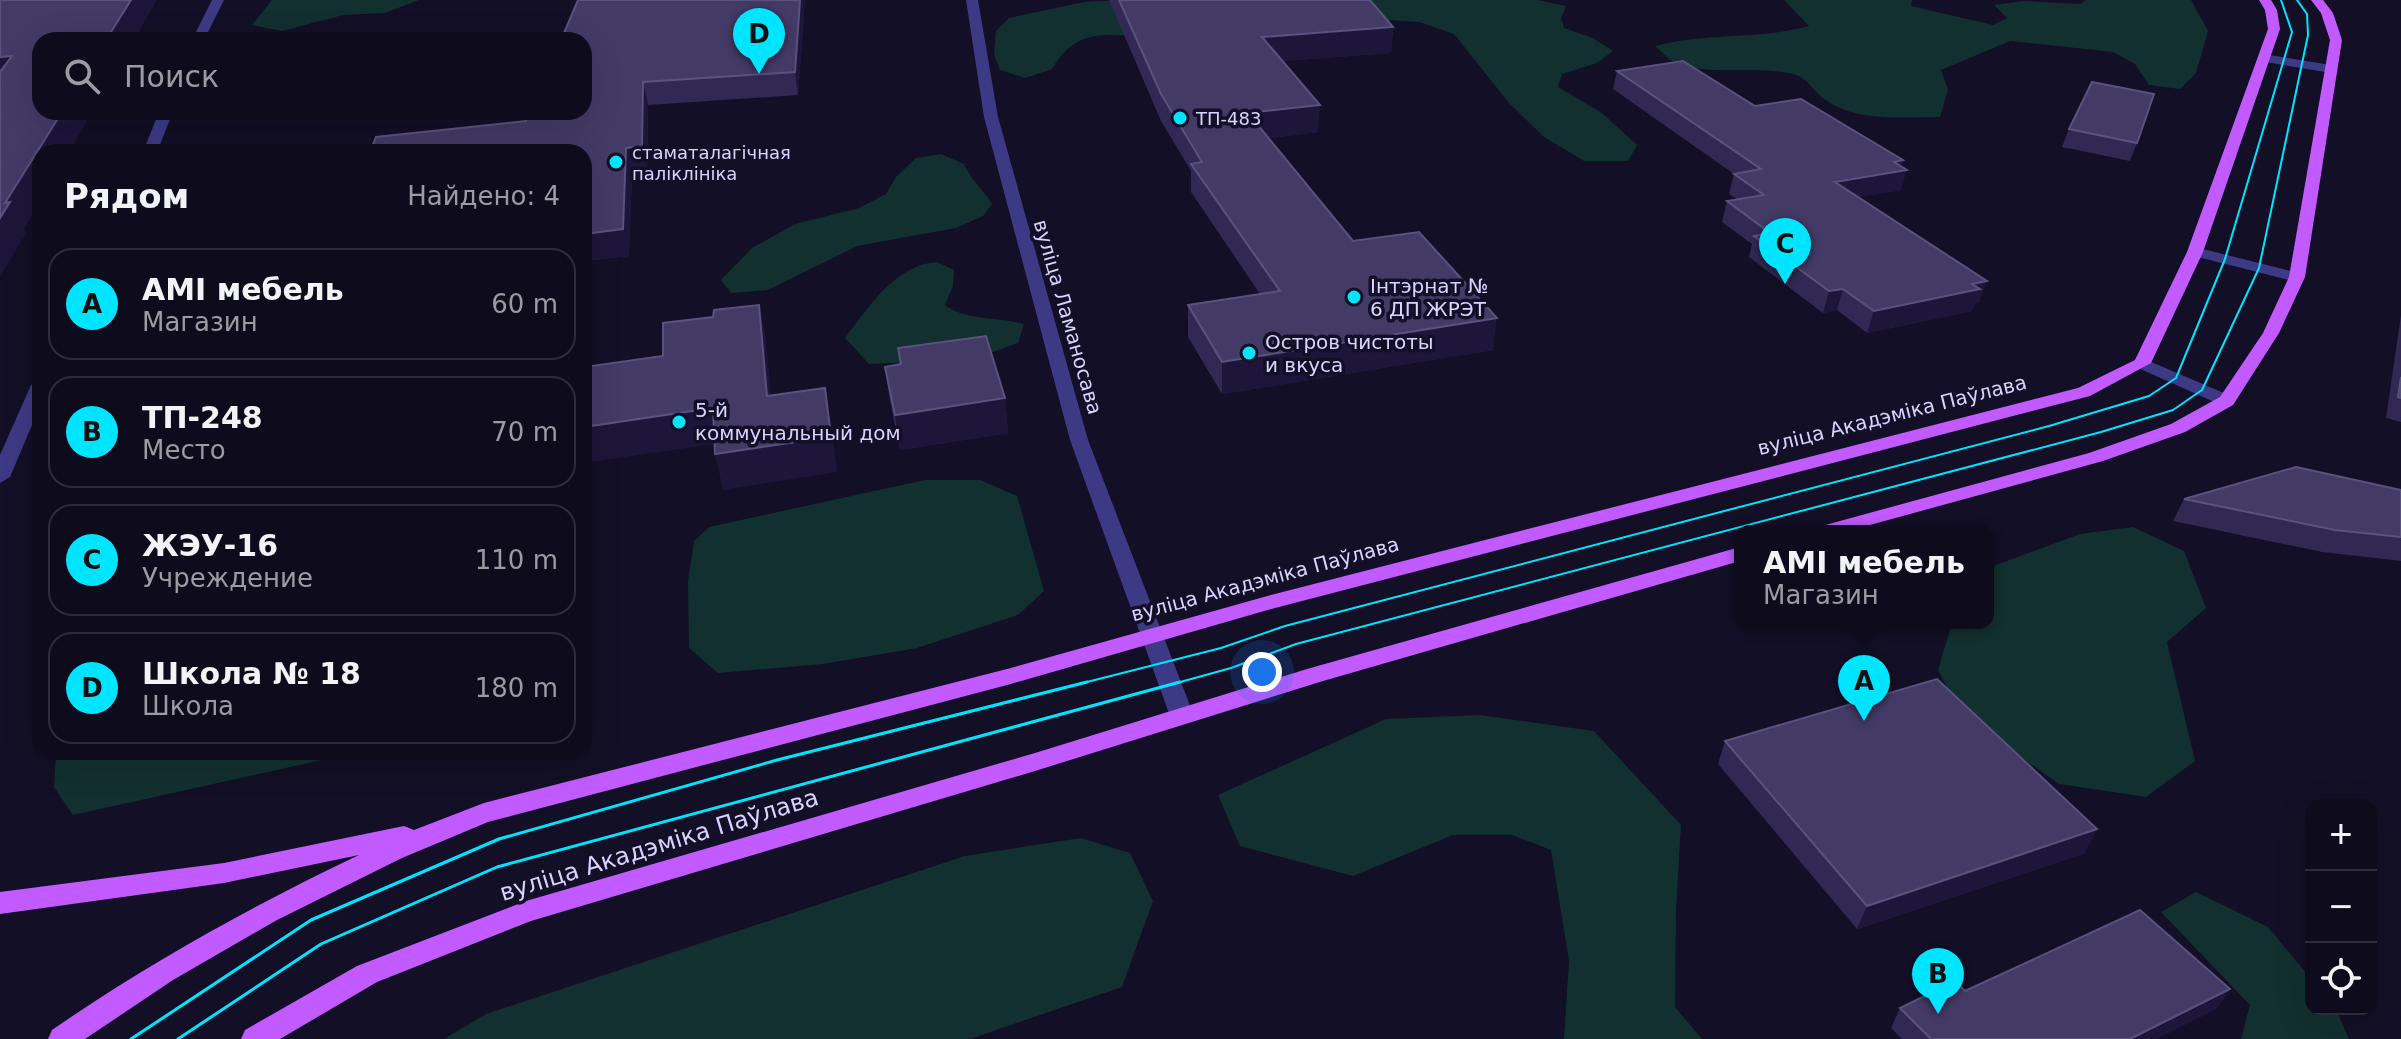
<!DOCTYPE html>
<html lang="ru">
<meta charset="utf-8">
<style>
:root{--surface:#0e0b1c;--page:#1c1929;--text:#f1f3f6;--muted:#9b9ba3;--line:#2e2b3b;--accent:#00e5ff}
body{margin:0;font-family:"DejaVu Sans",sans-serif;background:var(--page);color:var(--text)}
.controls{position:absolute;right:24px;bottom:24px;display:grid;overflow:hidden;border-radius:16px;box-shadow:0 8px 32px #0002}
.controls button{width:72px;height:72px;display:grid;place-items:center;padding:0;border:0;border-bottom:2px solid var(--line);background:var(--surface);color:var(--text);font:40px sans-serif}
.you{position:absolute;left:1262px;top:672px;width:28px;height:28px;margin:-20px;border:6px solid #fff;border-radius:50%;background:#1a73e8;box-shadow:0 0 0 12px #1a73e833}
.badge{display:grid;place-items:center;width:52px;height:52px;border-radius:50%;background:var(--accent);color:#111;font-size:26px;font-weight:700}
.pin{position:absolute;translate:-50% -66px;filter:drop-shadow(0 2px 4px #0008)}
.pin::after{content:'';position:absolute;top:42px;width:28px;height:24px;background:inherit;clip-path:polygon(0 0,100% 0,50% 100%)}
.popup{position:absolute;left:1734px;top:525px;width:260px;height:104px;box-sizing:border-box;display:grid;place-content:center;border-radius:16px;background:var(--surface);filter:drop-shadow(0 2px 6px #0005);font-size:26px;white-space:nowrap;color:var(--muted)}
.popup b{font-size:30px;color:var(--text)}
.popup::after{content:'';position:absolute;left:50%;top:100%;margin-left:-16px;border:16px solid transparent;border-top-color:var(--surface)}
.list{margin:0;padding:0;list-style:none}
h2{display:flex;justify-content:space-between;align-items:center;height:104px;margin:0;padding:0 32px;font-size:34px}
h2 small{font-size:26px;font-weight:400;color:var(--muted)}
.list li{display:grid;grid-template-columns:52px 1fr auto;gap:24px;align-items:center;box-sizing:border-box;height:112px;margin:0 16px 16px;padding:0 16px;border:2px solid var(--line);border-radius:24px}
.list b{display:block;font-size:30px;white-space:nowrap}
.list p{margin:0;font-size:26px;white-space:nowrap;color:var(--muted)}
.list em{font-size:26px;font-style:normal;color:var(--muted)}
.icon{flex:none;width:44px;height:44px;fill:none;stroke:currentColor;stroke-width:2;stroke-linecap:round;stroke-linejoin:round}
.map{position:relative;flex:none;width:2401px;height:1039px;overflow:hidden}
.search{position:absolute;background:var(--surface);box-shadow:0 8px 32px #0002;left:32px;top:32px;width:560px;height:88px;display:flex;align-items:center;gap:20px;box-sizing:border-box;padding:0 28px;border-radius:24px;color:var(--muted);font-size:30px}
.panel{position:absolute;background:var(--surface);box-shadow:0 8px 32px #0002;left:32px;top:144px;width:560px;height:616px;border-radius:24px}
.map>svg:first-child{display:block}
.green{fill:#12302f}
.lines{fill:none;stroke-linecap:round;stroke-linejoin:round}
.minor{fill:#3d3a85;fill-rule:evenodd}
.major{fill:#c25bff;fill-rule:evenodd}
.tram-far1{stroke:#00e5ff;stroke-width:2}
.tram{stroke:#00e5ff;stroke-width:3}
.wall{fill:#312854}
.shaded-wall{fill:#1d163a}
.building{fill:#433a66;stroke:#5a527e;stroke-width:2}
.poi-dot{fill:#00e5ff;stroke:#130f26;stroke-width:3}
.labels{text-anchor:middle;dominant-baseline:central;stroke-width:7;stroke-linejoin:round;paint-order:stroke}
.far-poi-label{font-size:18px;fill:#d9d4ff;stroke:#130f26;text-anchor:start}
.poi-label{font-size:20px;fill:#d9d4ff;stroke:#130f26;text-anchor:start}
.street-label{font-size:20px;fill:#d9d4ff;stroke:#130f26}
.near-street-label{font-size:24px;fill:#d9d4ff;stroke:#130f26}
</style>
<div class="map">
<svg width="2401" height="1039" viewBox="0 0 2401 1039">
<rect width="100%" height="100%" fill="#130f26"/>
<path class="green" d="M272 0H419L385 13 343 15 282 31 252 25Z
M1125 0 1153 37C1108 36 1078 25 1052 69L1025 78 1000 70 994 54 996 31 1009 18 1084 2Z
M1264 0H1538L1566 6 1561 18 1564 28 1593 38 1613 51 1597 63 1562 74 1558 87 1602 113 1637 145 1628 161H1584L1544 137 1509 103 1454 34 1419 22 1373 19Z
M1784 0H1912L1911 6 1993 25 2007 18 1994 5 2024 1 2080 4 2086 0H2191L2208 31 2196 73 2180 89 2149 85 2135 64 2113 52 2010 41 1941 70 1948 90 1940 117C1906 117 1857 122 1827 101 1809 89 1810 75 1782 72 1749 67 1712 75 1679 64 1670 62 1662 52 1655 46 1706 32 1758 40 1809 26Z
M941 154 964 164C971 180 983 189 992 204L983 216 956 228 857 246 768 290 731 293 721 280 752 248 795 224 859 208 886 194 896 177 916 158Z
M937 262 954 270 953 286 945 305C963 320 999 317 1024 324L1018 343 973 359 869 364 845 338C869 307 895 265 937 262Z
M925 480H980L1017 496 1044 591 1018 615 917 648 823 664 718 673 689 648 688 581 694 541 709 527Z
M2133 527 2184 551 2206 608 2167 642 2195 761 2146 797 2059 784 1962 716 1938 670 1952 623H1988V574L1996 565 2080 534Z
M1480 715 1594 731 1681 825 1676 910 1675 1007 1702 1039H1564L1569 961 1551 850 1512 835H1453L1353 876 1240 846 1218 795 1386 719Z
M56 752H358L73 815 54 787Z
M1081 838 1130 853 1153 901 1122 987 970 1039H444L486 1014 965 856Z
M2196 892 2268 927 2311 979V1009H2336L2349 1039H2241L2250 1005 2161 912Z"/>
<g class="lines">
<path class="minor" d="M212 0H224L204 40H192Z
M966 0H978L998 117 1088 440 1194 716 1190 722 1182 724 1174 722 1170 716 1070 440 984 117Z
M2263 54 2331 65 2337 69 2331 73 2259 61V55Z
M159 112H173L157 152H143Z
M2195 247 2303 274 2305 277 2297 282 2190 255 2187 252Z
M2142 358 2233 397 2236 401 2227 406 2221 405 2136 367 2133 363 2136 359Z
M40 380V406L10 477 0 483V455L31 385Z"/>
<path class="major" d="M2259 0H2271L2277 10 2280 29 2203 252 2151 363 2090 396 1275 608 1007 685 488 822 402 858 277 920 173 980 85 1039H48L52 1030C149 963 252 906 359 855L224 883 0 914V892L224 863 404 826 414 830 484 803 1007 669 1271 595 2078 388 2135 360 2187 252 2268 29 2265 10Z
M2311 0H2323L2333 13 2342 40 2305 277 2279 333 2233 405 2185 432 2103 461 1848 531H1815L1818 527 2089 453 2171 424 2220 397 2263 333 2289 277 2330 40 2321 13Z
M1740 547V561L1323 681 1035 771 531 921 377 982 280 1039H241L245 1030 357 966 526 901 1035 753 1307 669Z"/>
<path class="tram-far1" d="M1079 684 1221 648 1285 626 2049 426 2149 396 2176 378 2225 259 2292 32 2281 0
M1173 684 1231 668 1296 644 2101 432 2173 410 2202 390 2259 268 2308 35 2307 14 2297 0"/>
<path class="tram" d="M131 1039 311 920 499 839 777 760 1087 682
M178 1039 321 944 497 867 1180 682"/>
</g>
<path class="wall" d="M805 0 798 95 648 105 647 171 632 173 629 256 584 261V152L526 121Z
M1109 0H1370L1393 27 1391 53 1282 61 1318 132 1269 138 1353 241 1493 350 1222 394 1188 337V305L1260 294 1191 192V171L1161 121Z
M1617 71 1755 106 1903 160 1901 166V190L1858 197 1979 303H1975L1972 311 1867 333 1837 310 1823 313 1749 257 1752 244 1722 222 1727 201 1737 199 1729 194 1734 174 1613 89Z
M2069 129 2137 143 2130 161 2062 147Z
M2401 315V422L2386 418Z
M898 348 1005 398 1008 433 900 450 890 401 885 367 900 365Z
M2401 490V561L2322 552 2173 521 2184 499Z
M1725 741 2085 853 1857 929 1718 764Z
M2230 989 2216 1009 2156 1039H1902L1891 1028 1900 1008 1965 991Z"/>
<path class="shaded-wall" d="M131 0H157L134 40H106Z
M800 0H805L798 95 795 72Z
M1393 27 1391 53 1261 63 1262 37Z
M12 56 0 86V57Z
M643 82 648 105 647 171 632 173 629 256 584 261V234L626 148Z
M1320 105 1318 132 1248 141V113Z
M62 112H92L69 152H40V202L24 229 26 233 0 277V218L5 203Z
M1903 160 1900 171 1907 170 1901 190 1829 202 1835 182 1894 162Z
M1987 281 1979 303H1975L1972 311 1867 333 1874 311Z
M1843 289 1837 310 1823 313 1829 291Z
M759 305 766 338 774 431 767 396Z
M1497 318 1493 350 1222 394V362Z
M825 388 831 423 837 472 723 490 715 454Z
M1005 398 1008 433 900 450 895 415Z
M713 408 721 443 584 463V427Z
M2097 829 2085 853 1857 929 1867 906Z
M2230 989 2216 1009 2156 1039H2130Z"/>
<path class="building" d="M0 0H131L106 40H40V112H62L5 203 10 202 0 218V72L12 56 0 57Z
M578 0H800L795 72 643 82 642 146 626 148 623 229 584 234V152H370L376 137 526 121 530 112H584V40H561Z
M1119 0H1370L1393 27 1262 37 1320 105 1248 113 1353 241 1419 232 1497 318 1222 362 1188 305 1280 291 1191 164 1202 162 1161 94Z
M1683 61 1755 106 1801 99 1903 160 1894 162 1907 170 1835 182 1987 281 1972 284 1980 289 1874 311 1843 289 1829 291 1754 236 1770 233 1727 201 1764 195 1734 174 1761 169 1617 71Z
M2092 82 2154 94 2137 143 2069 129Z
M759 305 767 396 825 388 831 437 715 454 713 408 584 427V367L663 356V323L713 317 714 310Z
M986 336 1005 398 895 415 885 367 901 364 898 348Z
M2401 377V398L2398 397Z
M2296 467 2401 490V537L2335 530 2184 499Z
M1937 679 2097 829 1867 906 1725 741Z
M2140 910 2230 989 2130 1039H1931L1900 1008 1955 981 1965 991Z"/>
<g class="poi-dot">
<circle cx="1180" cy="118" r="8"/>
<circle cx="616" cy="162" r="8"/>
<circle cx="1354" cy="297" r="8"/>
<circle cx="1249" cy="353" r="8"/>
<circle cx="679" cy="422" r="8"/>
</g>
<g class="labels">
<g class="far-poi-label">
<text x="1196" y="118">ТП-483</text>
<text x="632" y="152">стаматалагічная<tspan x="632" dy="21">паліклініка</tspan></text>
</g>
<g class="poi-label">
<text x="1370" y="286">Інтэрнат №<tspan x="1370" dy="23">6 ДП ЖРЭТ</tspan></text>
<text x="1265" y="342">Остров чистоты<tspan x="1265" dy="23">и вкуса</tspan></text>
<text x="695" y="410">5-й<tspan x="695" dy="23">коммунальный дом</tspan></text>
</g>
<g class="street-label">
<text transform="translate(1068 317) rotate(74)">вуліца Ламаносава</text>
<text transform="translate(1892 415) rotate(-14)">вуліца Акадэміка Паўлава</text>
<text transform="translate(1265 579) rotate(-15)">вуліца Акадэміка Паўлава</text>
</g>
<g class="near-street-label">
<text transform="translate(659 845) rotate(-17)">вуліца Акадэміка Паўлава</text>
</g>
</g>
</svg>
<div class="controls">
<button>+</button>
<button>−</button>
<button><svg class="icon" aria-label="locate" viewBox="0 0 24 24"><circle cx="12" cy="12" r="6"/><path d="M12 2v4M12 18v4M2 12h4M18 12h4"/></svg></button>
</div>
<div class="you"></div>
<div class="pin badge" style="left:1864px;top:721px">A</div>
<div class="popup"><b>AMI мебель</b>Магазин</div>
<div class="pin badge" style="left:1938px;top:1014px">B</div>
<div class="pin badge" style="left:1785px;top:284px">C</div>
<div class="pin badge" style="left:759px;top:74px">D</div>
<div class="search"><svg class="icon" aria-label="search" viewBox="0 0 24 24"><circle cx="10" cy="10" r="6"/><path d="M15 15l6 6"/></svg>Поиск</div>
<section class="panel">
<h2>Рядом<small>Найдено: 4</small></h2>
<ul class="list">
<li><span class="badge">A</span><div><b>AMI мебель</b><p>Магазин</p></div><em>60 m</em></li>
<li><span class="badge">B</span><div><b>ТП-248</b><p>Место</p></div><em>70 m</em></li>
<li><span class="badge">C</span><div><b>ЖЭУ-16</b><p>Учреждение</p></div><em>110 m</em></li>
<li><span class="badge">D</span><div><b>Школа № 18</b><p>Школа</p></div><em>180 m</em></li>
</ul>
</section>
</div>
